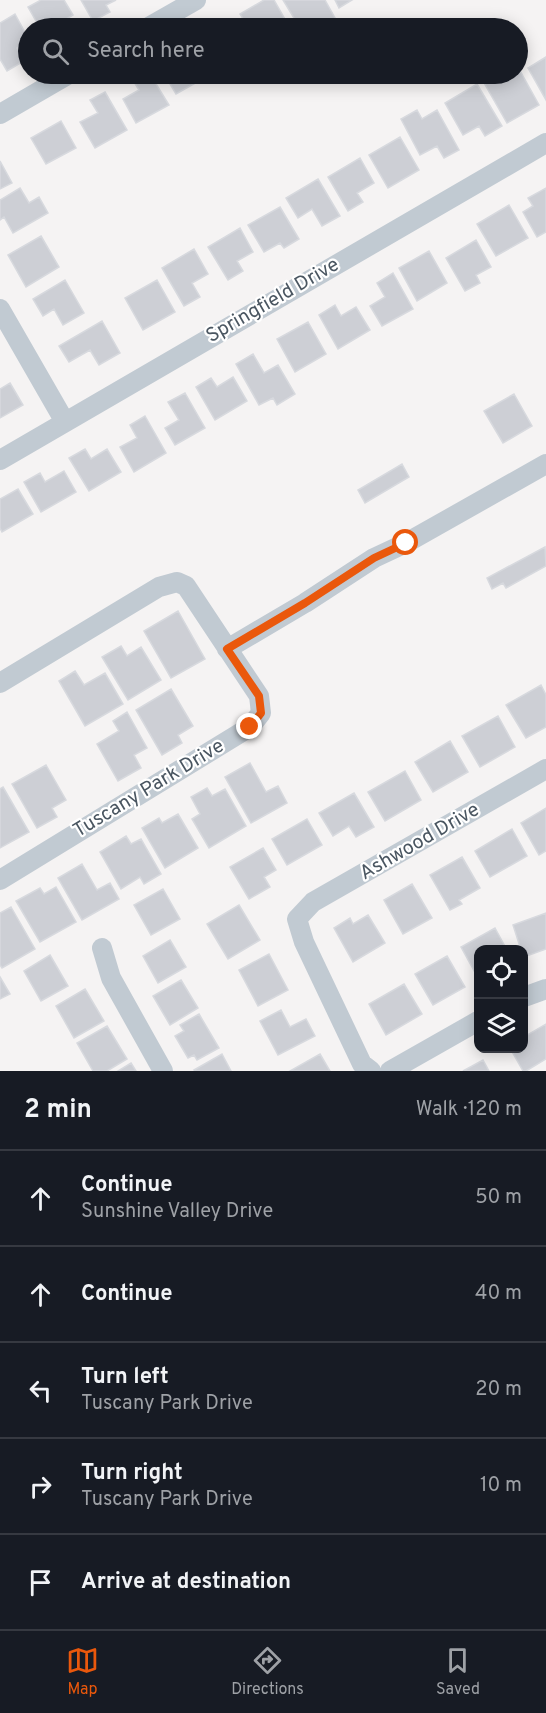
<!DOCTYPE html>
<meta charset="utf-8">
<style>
:root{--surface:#171b24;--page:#242831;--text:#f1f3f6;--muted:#9ea1a6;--line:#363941;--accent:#ea580c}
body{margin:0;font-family:Overpass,sans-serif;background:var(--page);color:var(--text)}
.controls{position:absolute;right:18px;bottom:18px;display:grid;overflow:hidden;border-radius:12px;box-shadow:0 3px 15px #0003}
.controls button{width:54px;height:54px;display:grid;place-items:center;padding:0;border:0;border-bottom:2px solid var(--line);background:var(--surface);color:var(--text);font:30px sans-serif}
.stop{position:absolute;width:18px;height:18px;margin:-14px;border:4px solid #ea580c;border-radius:50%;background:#fff}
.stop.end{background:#ea580c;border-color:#fff;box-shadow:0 2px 6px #0008}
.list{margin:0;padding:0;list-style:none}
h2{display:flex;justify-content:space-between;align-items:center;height:78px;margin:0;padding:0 24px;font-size:26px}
h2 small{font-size:20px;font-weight:400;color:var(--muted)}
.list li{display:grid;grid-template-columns:39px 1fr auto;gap:18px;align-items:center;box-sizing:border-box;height:96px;padding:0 24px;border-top:2px solid var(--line)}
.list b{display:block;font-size:22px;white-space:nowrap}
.list p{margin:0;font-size:20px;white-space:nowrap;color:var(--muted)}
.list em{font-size:20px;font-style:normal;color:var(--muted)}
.icon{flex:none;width:33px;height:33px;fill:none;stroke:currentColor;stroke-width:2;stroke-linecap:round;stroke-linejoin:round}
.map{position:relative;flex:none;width:546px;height:1071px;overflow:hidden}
.search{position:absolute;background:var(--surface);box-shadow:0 3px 15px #0003;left:18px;right:18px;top:18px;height:66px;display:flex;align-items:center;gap:15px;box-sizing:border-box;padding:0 21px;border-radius:33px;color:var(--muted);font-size:22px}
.sheet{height:558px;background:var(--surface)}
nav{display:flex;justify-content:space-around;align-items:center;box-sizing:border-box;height:84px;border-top:2px solid var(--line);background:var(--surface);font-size:16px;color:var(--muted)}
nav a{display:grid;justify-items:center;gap:3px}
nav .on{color:var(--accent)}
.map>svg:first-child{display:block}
.building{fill:#cdcfd5;stroke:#d7d9de;stroke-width:1.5}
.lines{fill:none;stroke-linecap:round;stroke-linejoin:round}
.minor{stroke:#c1cad2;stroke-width:20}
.route{stroke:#ea580c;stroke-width:8}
.labels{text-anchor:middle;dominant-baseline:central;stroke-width:4.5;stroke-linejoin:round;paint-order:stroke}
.street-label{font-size:20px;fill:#4a5661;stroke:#fff}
</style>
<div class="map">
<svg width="546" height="1071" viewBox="0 0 546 1071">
<rect width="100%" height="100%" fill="#f5f3f3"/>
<path class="building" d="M41 0H64L73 15 58 24 60 28H40L28 7Z
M81 0H116L106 5 110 12 93 21Z
M264 0H274L290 28H249L240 14Z
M283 0H325L335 18 320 26 317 20 300 28Z
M335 0H352L339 8Z
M15 14 28 38V42L17 48 24 61 7 71 0 59V23Z
M232 20 237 28H217Z
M546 57V100L528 68Z
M518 67 539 105 507 123 483 81 497 74H518Z
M137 74H150L169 105 136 123 123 99 139 90 131 77Z
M164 74H207L208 76 176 94Z
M477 84 502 126 485 136 479 126 463 135 445 103Z
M105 92 127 130 95 148 80 122 98 113 90 100Z
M417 110 422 119 437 110 459 150 444 158 437 146 420 155 401 119Z
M61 121 76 148 46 164 31 138Z
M400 137 419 170 388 188 369 155Z
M360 158 374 183 357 193 363 202 348 211 328 177Z
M0 161 12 183 0 189Z
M318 179 340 216 322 226 312 209 298 218 286 198Z
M20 188 29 203 39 197 48 213 13 233 4 217 0 220V200Z
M546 188V232L537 237 523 212 533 206 528 198Z
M509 205 528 238 496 256 477 224Z
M280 207 299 239 284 248 280 243 264 252 248 225Z
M240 228 253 252 237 261 243 271 228 280 208 247Z
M41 236 59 267 26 287 8 255Z
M476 240 491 267 476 275 480 283 465 291 446 258Z
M194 249 208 274 192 283 200 297 184 306 162 268Z
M429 251 447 283 417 301 399 268Z
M393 273 413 309 382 326 370 306 385 297 377 283Z
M65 280 84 313 63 325 54 309 43 316 33 299Z
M157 280 175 312 143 330 125 298Z
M335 305 341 316 356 307 370 330 338 349 319 315Z
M102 321 120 353 99 365 90 350 69 362 59 346Z
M308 322 326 354 295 372 277 339Z
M253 354 264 373 278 365 295 394 277 405 273 398 259 405 236 364Z
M233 377 247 401 215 420 196 387 211 378 217 387Z
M10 383 23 405 0 418V389Z
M185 393 205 428 175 445 165 428 179 420 168 402Z
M514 394 532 426 503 443 484 411Z
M145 416 166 453 134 472 120 447 137 438 130 425Z
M85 449 91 459 107 449 121 472 89 491 69 458Z
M402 464 409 477 365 503 358 490Z
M64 471 76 492 41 512 24 482 40 473 45 482Z
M18 489 33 514 2 532 0 528V499Z
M545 547 546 566 506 588 503 583 492 589 487 578Z
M178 611 205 659 171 678 144 631Z
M121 646 127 656 141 647 161 680 128 700 102 657Z
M75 671 84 685 105 673 123 704 85 726 59 681Z
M541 685 546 695V727L526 738 506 705Z
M171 689 193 726 178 735 182 743 162 755 136 710Z
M127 712 147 748 134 755 141 768 118 781 97 744 119 731 113 721Z
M498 716 515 747 480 767 462 736Z
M450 741 468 772 433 792 415 762Z
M250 763 266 792 278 786 287 803 251 823 225 777Z
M46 765 66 800 52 808 57 817 37 828 12 784Z
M405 771 421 800 385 821 368 792Z
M3 787 29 832 0 848V789Z
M207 788 212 796 225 789 246 826 209 848 192 819 200 814 191 797Z
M354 793 374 827 356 837 349 826 333 836 319 813Z
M546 808V851L539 855 521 823Z
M178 814 198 848 165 868 142 828 159 818 162 823Z
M307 819 322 845 287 865 272 839Z
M512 829 527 856 490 877 475 851Z
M126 836 131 844 141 839 161 874 144 884 140 877 121 889 100 852Z
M263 848 276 870 264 877 270 887 249 899 230 867Z
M462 857 480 888 459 900 462 904 450 910 430 875Z
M82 864 97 890 110 883 119 899 82 920 58 878Z
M412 884 432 918 403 934 384 900Z
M56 887 76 922 40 942 16 901 40 888 44 894Z
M163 889 180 919 151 935 134 905Z
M239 905 260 940 228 959 207 924Z
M11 907 35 949 2 968 0 965V913Z
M546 913V949L524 957V950H521L513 925Z
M368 915 385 943 353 962 334 928 350 918 353 924Z
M495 928 507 950H478V978L461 947Z
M170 940 186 967 158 983 143 956Z
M269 954 288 990 258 1006 239 970Z
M50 955 68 986 41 1001 24 971Z
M447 956 465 987 433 1005 415 974Z
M0 977 10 994 0 999Z
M181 980 198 1008 170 1025 153 996Z
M404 984 422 1014 386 1035 369 1004Z
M85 989 104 1021 74 1038 56 1006Z
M281 1010 290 1027 306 1019 315 1036 278 1055 260 1021Z
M199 1014 219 1048 197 1060 194 1055 188 1058 175 1036 184 1031 180 1025Z
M546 1024V1059L526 1071H523L510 1048H524V1037Z
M107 1026 127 1059 107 1071H93L77 1043Z
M222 1054 231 1071H195L194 1070Z
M320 1054 330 1071H290Z
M483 1060 489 1071H463Z
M131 1063 136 1071H118Z"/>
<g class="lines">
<path class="minor" d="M147 28 196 0
M0 114 69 74
M0 309 65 422
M0 460 546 143
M227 649 305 603 374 558 406 543 546 464
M0 683 159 587 177 582 186 586 259 696 261 713 250 727 0 880
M102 948 111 978 163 1071
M524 997 546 989
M371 1071 362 1064 304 942 297 919 313 902 546 769
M390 1071 478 1021"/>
</g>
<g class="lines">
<path class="route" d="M250 727 261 713 259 696 227 649 305 603 374 558 406 543"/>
</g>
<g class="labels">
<g class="street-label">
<text transform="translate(273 301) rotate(-30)">Springfield Drive</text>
<text transform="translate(149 789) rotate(-31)">Tuscany Park Drive</text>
<text transform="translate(420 842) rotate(-30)">Ashwood Drive</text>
</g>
</g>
</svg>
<div class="controls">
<button><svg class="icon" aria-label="locate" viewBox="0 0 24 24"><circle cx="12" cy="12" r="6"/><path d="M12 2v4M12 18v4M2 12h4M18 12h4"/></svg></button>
<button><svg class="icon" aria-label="layers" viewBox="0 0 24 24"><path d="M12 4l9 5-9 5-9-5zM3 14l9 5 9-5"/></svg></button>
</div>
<div class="stop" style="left:406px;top:543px"></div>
<div class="stop end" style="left:250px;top:727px"></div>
<div class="search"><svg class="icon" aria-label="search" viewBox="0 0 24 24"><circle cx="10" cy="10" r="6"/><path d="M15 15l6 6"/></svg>Search here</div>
</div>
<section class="sheet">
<h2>2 min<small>Walk · 120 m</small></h2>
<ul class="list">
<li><svg class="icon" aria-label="ahead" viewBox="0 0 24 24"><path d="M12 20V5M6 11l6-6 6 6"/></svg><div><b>Continue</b><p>Sunshine Valley Drive</p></div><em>50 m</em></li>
<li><svg class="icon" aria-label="ahead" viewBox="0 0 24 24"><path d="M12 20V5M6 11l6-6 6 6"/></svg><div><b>Continue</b></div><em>40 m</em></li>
<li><svg class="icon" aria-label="left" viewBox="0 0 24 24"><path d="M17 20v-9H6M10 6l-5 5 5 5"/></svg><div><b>Turn left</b><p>Tuscany Park Drive</p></div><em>20 m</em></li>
<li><svg class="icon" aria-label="right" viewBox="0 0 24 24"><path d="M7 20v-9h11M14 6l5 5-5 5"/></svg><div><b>Turn right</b><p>Tuscany Park Drive</p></div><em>10 m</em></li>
<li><svg class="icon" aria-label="arrive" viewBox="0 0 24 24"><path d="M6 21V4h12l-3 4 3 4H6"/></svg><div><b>Arrive at destination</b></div></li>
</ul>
</section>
<nav>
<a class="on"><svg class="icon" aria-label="map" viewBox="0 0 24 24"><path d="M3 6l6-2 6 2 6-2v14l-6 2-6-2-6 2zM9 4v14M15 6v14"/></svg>Map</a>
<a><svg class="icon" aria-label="directions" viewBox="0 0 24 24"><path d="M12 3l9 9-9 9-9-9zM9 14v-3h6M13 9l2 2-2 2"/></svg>Directions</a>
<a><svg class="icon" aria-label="saved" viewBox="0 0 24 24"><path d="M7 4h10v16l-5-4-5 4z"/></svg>Saved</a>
</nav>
